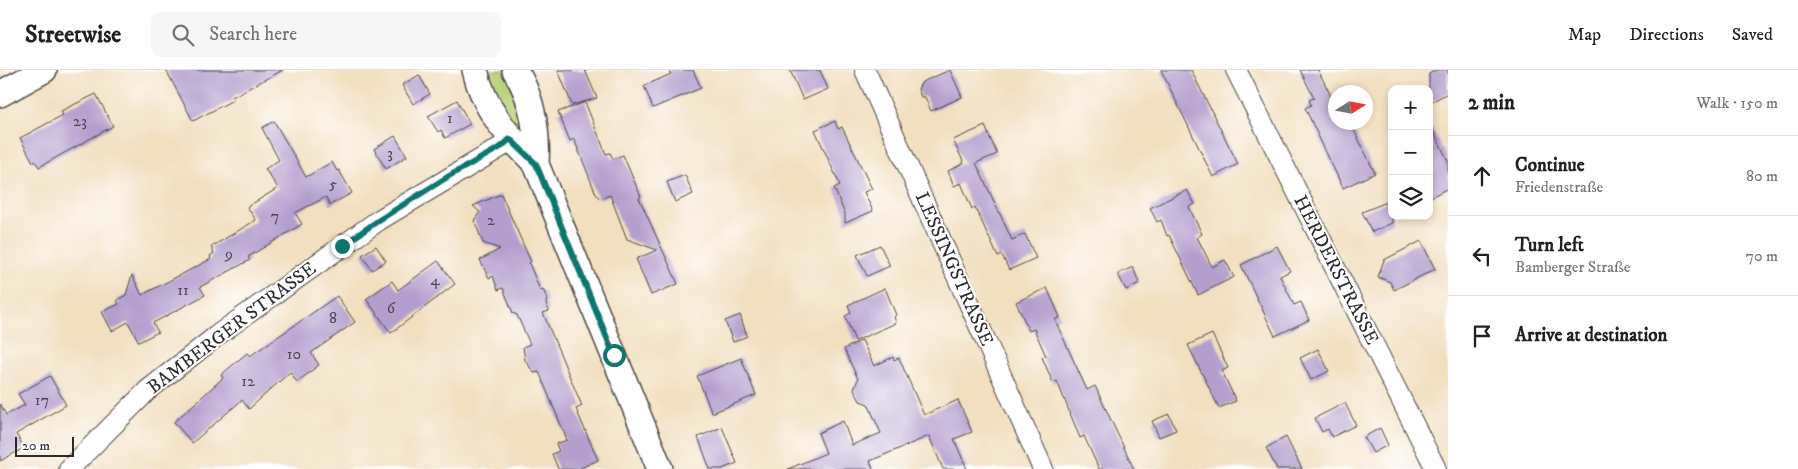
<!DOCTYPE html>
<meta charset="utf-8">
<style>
:root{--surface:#fff;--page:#f6f6f6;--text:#202124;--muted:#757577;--line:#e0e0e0}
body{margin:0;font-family:"IM FELL DW Pica",serif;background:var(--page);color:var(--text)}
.controls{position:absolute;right:15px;top:15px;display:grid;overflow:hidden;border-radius:10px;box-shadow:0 2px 8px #0003}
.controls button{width:45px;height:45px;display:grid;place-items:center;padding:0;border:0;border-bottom:1px solid var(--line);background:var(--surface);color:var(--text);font:25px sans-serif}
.compass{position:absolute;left:1328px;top:15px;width:45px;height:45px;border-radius:50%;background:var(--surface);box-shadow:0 2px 8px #0003;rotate:79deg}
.scale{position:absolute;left:15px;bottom:12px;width:59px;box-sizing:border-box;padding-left:5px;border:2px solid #2b2b2b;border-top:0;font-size:14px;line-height:18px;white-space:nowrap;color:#2b2b2b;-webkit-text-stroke:4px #fff;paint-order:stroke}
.stop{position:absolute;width:15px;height:15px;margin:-11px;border:4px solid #0f766e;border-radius:50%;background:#fff}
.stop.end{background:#0f766e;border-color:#fff;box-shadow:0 1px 5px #0008}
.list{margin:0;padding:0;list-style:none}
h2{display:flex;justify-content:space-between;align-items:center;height:65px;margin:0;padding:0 20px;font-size:21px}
h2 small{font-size:16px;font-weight:400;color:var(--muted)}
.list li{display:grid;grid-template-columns:32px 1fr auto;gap:15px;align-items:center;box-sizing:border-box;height:80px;padding:0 20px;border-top:1px solid var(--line)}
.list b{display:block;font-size:19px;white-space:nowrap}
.list p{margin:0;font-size:16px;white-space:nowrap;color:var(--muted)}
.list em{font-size:16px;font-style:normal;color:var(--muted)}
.icon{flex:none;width:28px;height:28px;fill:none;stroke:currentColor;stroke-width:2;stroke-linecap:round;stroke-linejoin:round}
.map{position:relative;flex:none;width:1448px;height:399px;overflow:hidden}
header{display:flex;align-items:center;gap:30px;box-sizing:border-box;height:70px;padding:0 25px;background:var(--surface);border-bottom:1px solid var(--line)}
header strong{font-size:24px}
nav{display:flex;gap:28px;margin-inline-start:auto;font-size:18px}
.search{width:350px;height:45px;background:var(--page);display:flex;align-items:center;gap:12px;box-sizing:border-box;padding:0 18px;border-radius:10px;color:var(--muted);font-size:19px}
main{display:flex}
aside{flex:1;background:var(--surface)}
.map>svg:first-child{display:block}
.green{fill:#b3cc72;stroke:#6f7c4e}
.building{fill:#b29fce}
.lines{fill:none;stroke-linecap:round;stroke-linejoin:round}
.minor-casing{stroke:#494641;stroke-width:22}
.tertiary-casing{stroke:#494641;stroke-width:28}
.minor{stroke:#fff;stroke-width:20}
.tertiary{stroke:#fff;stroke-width:25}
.route{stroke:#0f766e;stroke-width:6}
.labels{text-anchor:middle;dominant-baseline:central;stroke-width:4;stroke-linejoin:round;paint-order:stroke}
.number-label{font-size:16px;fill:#4d4854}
.street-label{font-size:19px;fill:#2b2b2b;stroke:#fff}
</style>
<header>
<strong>Streetwise</strong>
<div class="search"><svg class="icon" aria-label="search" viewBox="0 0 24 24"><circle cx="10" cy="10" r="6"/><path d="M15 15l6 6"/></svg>Search here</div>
<nav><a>Map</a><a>Directions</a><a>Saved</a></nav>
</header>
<main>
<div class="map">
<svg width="1448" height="399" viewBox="0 0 1448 399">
<rect width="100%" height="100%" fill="#fff"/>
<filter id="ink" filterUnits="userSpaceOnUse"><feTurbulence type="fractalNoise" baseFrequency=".02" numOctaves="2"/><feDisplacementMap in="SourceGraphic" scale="10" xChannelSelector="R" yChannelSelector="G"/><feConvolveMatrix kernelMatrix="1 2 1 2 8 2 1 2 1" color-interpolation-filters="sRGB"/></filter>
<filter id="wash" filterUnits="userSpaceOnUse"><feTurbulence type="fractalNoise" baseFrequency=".0096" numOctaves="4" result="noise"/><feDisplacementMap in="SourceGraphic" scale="20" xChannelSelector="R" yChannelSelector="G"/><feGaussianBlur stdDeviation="1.12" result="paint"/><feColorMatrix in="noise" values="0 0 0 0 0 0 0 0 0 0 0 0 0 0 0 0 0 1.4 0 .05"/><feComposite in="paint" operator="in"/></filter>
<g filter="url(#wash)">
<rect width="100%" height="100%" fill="#f2dfc0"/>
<path class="green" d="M483 0H508L523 55 515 57 505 52Z"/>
<g id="blocks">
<path class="building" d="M166 0H283L232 27 233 30 193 51Z
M558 0H585L597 28 572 35Z
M669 0H693L701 18 653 38 644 16 671 4Z
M790 0H820L828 19 803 30Z
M950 0 962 27 931 41 925 27H921L918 19 922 12Z
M1161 0H1191L1238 94 1213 107Z
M1300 0H1318L1336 36V52H1350L1375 103 1343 118 1305 38 1311 35 1309 30 1314 28Z
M1436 0H1448V23L1429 33V4Z
M419 5 430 24 413 34 402 15Z
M96 24 113 56 39 97 35 91 33 92 20 68 63 45 61 41Z
M457 30 470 54 445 68 441 60 438 62 428 46Z
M585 32 606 84 610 83 613 89 623 85 641 127 639 128 678 214 651 225 636 189 657 180 627 169 610 125 600 129 596 124 574 69 570 71 558 42Z
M274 51 306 107 332 92 337 101 339 100 352 123 330 135 326 127 295 143 302 154 248 187 250 190 200 217 205 225 153 253 158 262 139 272 128 252 112 261 102 242 119 234 117 230 126 225 132 205 142 225 211 189 210 186 214 183 211 177 256 150 247 137 278 118 265 99 279 90 262 58Z
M835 51 838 59 842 57 872 119 864 122 873 141 845 153V144L834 118 840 115 815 60Z
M1429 52 1448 91V118L1429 128Z
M985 56 997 84 976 93 1012 170 1025 164 1036 188 1009 200 1002 185 998 187 975 137 972 139 961 113 954 116 948 101 964 93 953 70Z
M395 66 407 86 386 99 374 79Z
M685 105 693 124 675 132 667 112Z
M1187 120 1195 134 1189 137 1202 164 1197 167 1212 197 1225 190 1234 207 1198 225 1169 165 1167 166 1161 150 1157 152 1150 138Z
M501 124 531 192 529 193 540 220 544 221 547 229 546 233 549 241 543 243 582 336 576 339 598 390 578 399H558L552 384 559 381 556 374 567 370 539 302 534 303 525 290 523 277 530 274 517 245 513 243 503 218 498 220 493 206 489 208 480 190 500 179 483 173 474 150 480 142 473 136Z
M1392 130V153L1372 162 1362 142Z
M1421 171 1435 199 1394 220 1390 212 1378 207 1384 190Z
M880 175 890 196 867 206 857 185Z
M376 176 386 191 372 200 362 185Z
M1277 176 1290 201 1280 206 1294 235 1301 232 1309 250 1275 266 1241 195Z
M438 191 455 214 391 263 366 229 392 211 398 220Z
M1133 197 1139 213 1126 220 1118 204Z
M885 218 896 245 894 247 896 253 855 271 845 246 851 243 848 235Z
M1047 218 1060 247 1055 250 1087 320 1095 316 1134 399H1099L1084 366 1080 368 1057 311 1053 313 1042 287 1046 286 1034 259 1029 261 1016 232Z
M337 226 355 252 311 283 319 295 297 312 290 302 249 339 242 330 192 373 174 352 223 308 221 305 247 283 250 286Z
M740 245 747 266 733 272 725 251Z
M1212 264 1228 298 1222 301 1236 331 1219 338 1188 275Z
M862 270 874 296 893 287 894 290 899 288 924 345 958 330 972 362 954 369 967 399H943L929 366 870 391 873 399H788L826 383 818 363 843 351 852 375 881 363 868 334 860 331 854 319 858 309 844 279Z
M1318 279 1329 301 1311 310 1300 288Z
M741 288 756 325 712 343 697 306Z
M50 306 66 335 16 364 24 378 0 391V334L6 345 25 335 18 324Z
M1345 333 1356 355 1332 367 1328 359 1322 362 1315 348Z
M1169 344 1176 360 1159 367 1152 351Z
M722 357 737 393 722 399H710L698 367Z
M1380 358 1388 375 1373 383 1364 367Z
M1286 367 1302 399H1277L1266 378Z"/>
</g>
</g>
<g filter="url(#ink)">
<use href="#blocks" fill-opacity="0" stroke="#494641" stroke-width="1"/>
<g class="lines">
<defs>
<path id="minor" d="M865 0 1043 399
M1236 0 1436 399
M69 399 148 320 219 264 379 150 501 77 510 69"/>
<path id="tertiary" d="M475 0C484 40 508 66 536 94
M515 0C533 29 538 61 536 94L660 399
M0 24 44 0"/>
</defs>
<use href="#minor" class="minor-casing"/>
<use href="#tertiary" class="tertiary-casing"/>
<use href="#minor" class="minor"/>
<use href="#tertiary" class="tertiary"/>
</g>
</g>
<g class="lines" filter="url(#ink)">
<path class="route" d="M342 176 379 150 449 106 501 77 510 69 536 94 614 285"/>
</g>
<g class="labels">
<g class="number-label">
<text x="450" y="48">1</text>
<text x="80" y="51">23</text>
<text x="390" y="83">3</text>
<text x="333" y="114">5</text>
<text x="275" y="146">7</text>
<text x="491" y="150">2</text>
<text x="229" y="184">9</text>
<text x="435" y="210">4</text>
<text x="183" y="220">11</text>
<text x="391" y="238">6</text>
<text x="333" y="248">8</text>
<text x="294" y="284">10</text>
<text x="248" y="311">12</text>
<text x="42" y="330">17</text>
</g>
<g class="street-label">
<text transform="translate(954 199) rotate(66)">LESSINGSTRASSE</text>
<text transform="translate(1336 200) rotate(63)">HERDERSTRASSE</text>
<text transform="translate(232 258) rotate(-37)">BAMBERGER STRASSE</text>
</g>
</g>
</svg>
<div class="controls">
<button>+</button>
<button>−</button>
<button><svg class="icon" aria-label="layers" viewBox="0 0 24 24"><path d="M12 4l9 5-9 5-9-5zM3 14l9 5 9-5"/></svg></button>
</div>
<svg class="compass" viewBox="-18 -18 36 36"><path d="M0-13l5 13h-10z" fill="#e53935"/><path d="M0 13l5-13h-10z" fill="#757577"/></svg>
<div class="scale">20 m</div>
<div class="stop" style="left:614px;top:285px"></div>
<div class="stop end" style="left:342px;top:176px"></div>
</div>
<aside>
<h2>2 min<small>Walk · 150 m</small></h2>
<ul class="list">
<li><svg class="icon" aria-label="ahead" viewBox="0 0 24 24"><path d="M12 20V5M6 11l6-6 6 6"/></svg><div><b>Continue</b><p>Friedenstraße</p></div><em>80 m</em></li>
<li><svg class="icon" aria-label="left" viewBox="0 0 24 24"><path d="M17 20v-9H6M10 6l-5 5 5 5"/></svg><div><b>Turn left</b><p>Bamberger Straße</p></div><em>70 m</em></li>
<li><svg class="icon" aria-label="arrive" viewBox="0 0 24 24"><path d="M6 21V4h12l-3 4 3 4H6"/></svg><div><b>Arrive at destination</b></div></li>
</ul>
</aside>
</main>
